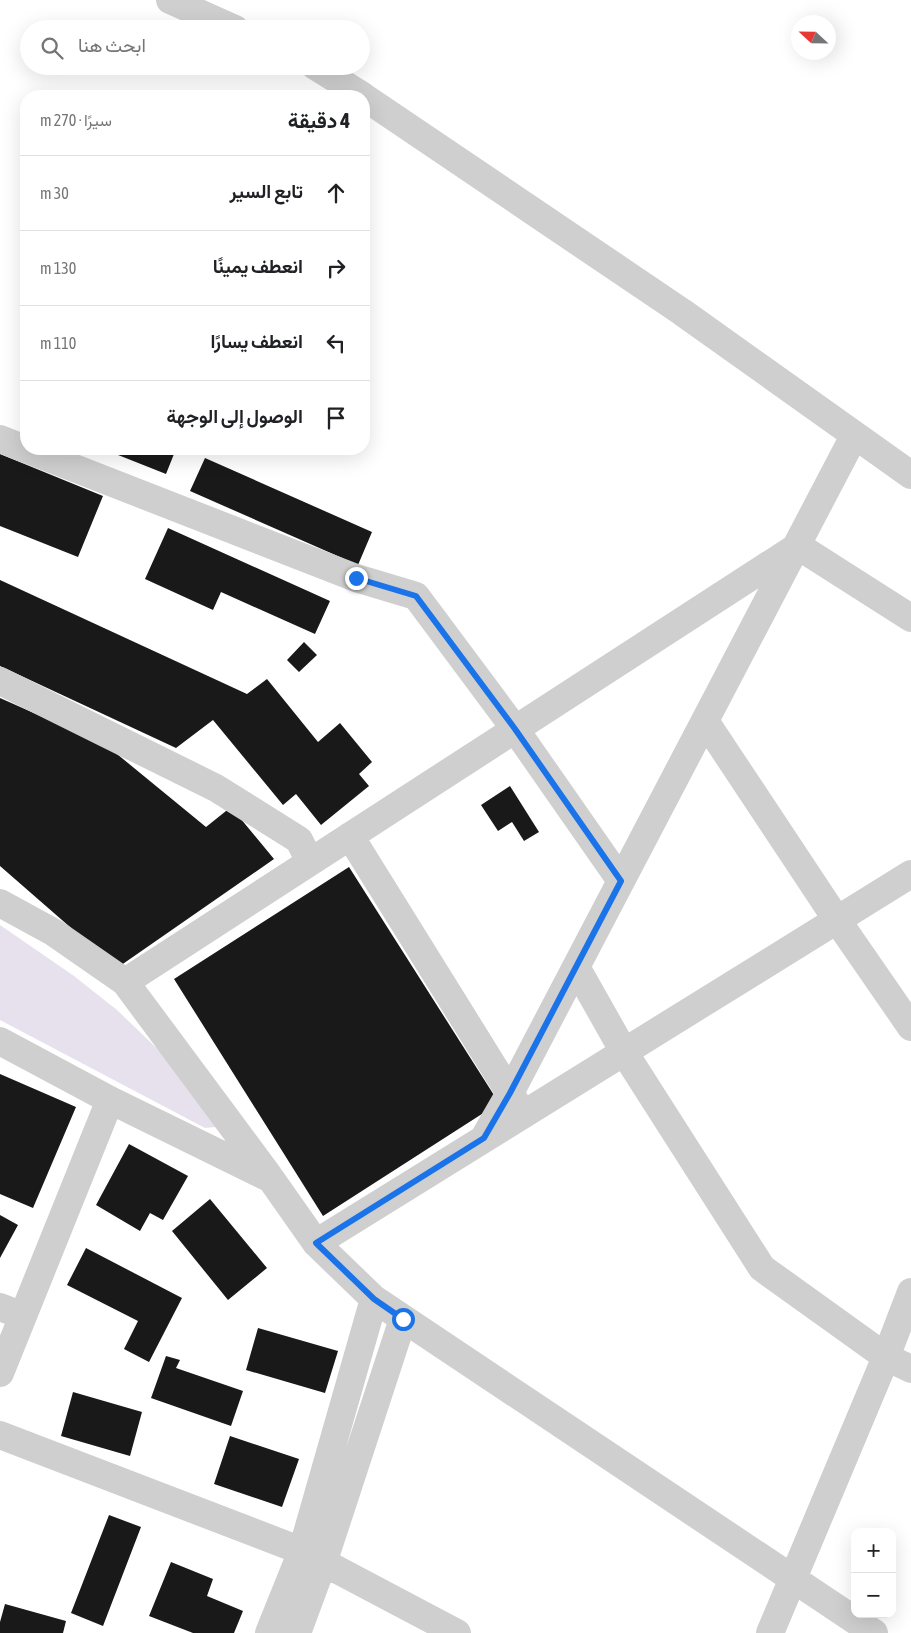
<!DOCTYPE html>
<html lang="ar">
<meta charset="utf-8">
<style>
:root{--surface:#fff;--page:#f2f2f2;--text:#202124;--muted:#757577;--line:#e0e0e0}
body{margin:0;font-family:"Asap Condensed",Vazirmatn,sans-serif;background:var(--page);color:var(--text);direction:rtl}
.controls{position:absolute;right:15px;bottom:15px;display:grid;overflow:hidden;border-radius:10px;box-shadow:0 5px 20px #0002}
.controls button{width:45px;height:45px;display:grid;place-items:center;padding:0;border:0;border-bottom:1px solid var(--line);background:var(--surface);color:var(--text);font:25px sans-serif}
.compass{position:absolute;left:791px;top:15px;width:45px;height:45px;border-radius:50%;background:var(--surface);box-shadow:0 5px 20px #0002;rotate:292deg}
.stop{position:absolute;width:15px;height:15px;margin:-11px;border:4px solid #1a73e8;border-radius:50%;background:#fff}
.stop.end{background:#1a73e8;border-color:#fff;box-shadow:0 1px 5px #0008}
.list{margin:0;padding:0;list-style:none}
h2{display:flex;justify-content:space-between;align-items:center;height:65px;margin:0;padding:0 20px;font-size:21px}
h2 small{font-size:16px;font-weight:400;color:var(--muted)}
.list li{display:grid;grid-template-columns:32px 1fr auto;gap:15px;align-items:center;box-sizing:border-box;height:75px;padding:0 20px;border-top:1px solid var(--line)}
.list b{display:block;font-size:19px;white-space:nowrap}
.list em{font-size:16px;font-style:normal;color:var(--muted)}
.icon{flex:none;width:28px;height:28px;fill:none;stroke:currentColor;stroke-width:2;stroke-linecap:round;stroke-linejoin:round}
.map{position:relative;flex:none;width:911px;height:1633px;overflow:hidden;direction:ltr}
.search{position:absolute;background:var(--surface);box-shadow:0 5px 20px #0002;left:20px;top:20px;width:350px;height:55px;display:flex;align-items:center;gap:12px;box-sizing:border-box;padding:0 18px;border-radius:28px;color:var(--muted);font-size:19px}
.panel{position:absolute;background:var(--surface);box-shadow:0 5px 20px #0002;left:20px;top:90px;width:350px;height:365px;border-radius:20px;direction:rtl}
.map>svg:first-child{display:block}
.green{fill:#e7e1ee}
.building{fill:#191919}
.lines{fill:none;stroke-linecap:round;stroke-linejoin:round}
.minor{stroke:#cfcfcf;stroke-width:28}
.route{stroke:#1a73e8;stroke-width:6}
</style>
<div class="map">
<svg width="911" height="1633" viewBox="0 0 911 1633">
<rect width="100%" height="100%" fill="#fff"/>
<path class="green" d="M0 925 74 976 117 1010 171 1062 216 1127 205 1128 0 1020Z"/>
<path class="building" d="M103 449H176L166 474Z
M0 454 103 496 78 557 0 526Z
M205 458 372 532 358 565 190 491Z
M168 528 330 601 315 634 221 592 213 610 145 579Z
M0 580 247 694 267 679 318 742 340 723 372 762 359 774 369 786 321 825 296 794 283 805 213 720 176 748 0 666Z
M304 642 317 655 299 672 287 660Z
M0 698 106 745 206 827 231 807 274 859 117 968 0 866Z
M510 786 539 832 524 841 512 822 498 831 481 805Z
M349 867 499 1103 323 1216 174 979Z
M0 1074 76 1107 33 1208 0 1194Z
M129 1144 188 1176 163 1220 150 1213 140 1231 96 1205Z
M210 1199 267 1268 228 1300 172 1231Z
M0 1215 18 1225 0 1258Z
M86 1248 182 1298 149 1362 124 1349 138 1321 67 1285Z
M258 1328 338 1351 325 1393 246 1370Z
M166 1356 180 1360 176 1368 243 1391 231 1426 151 1398Z
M73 1392 142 1412 130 1456 61 1436Z
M230 1436 299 1459 282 1507 214 1484Z
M109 1515 141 1527 103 1626 71 1613Z
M171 1562 213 1579 207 1596 243 1611 234 1633H193L149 1616Z
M5 1604 66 1621 63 1633H0V1622Z"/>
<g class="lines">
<path class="minor" d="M170 0 235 29
M315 66 363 96
M364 97 682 312 911 475
M0 439 356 578 416 596 515 729 621 881
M0 681 216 788 299 840 310 862
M705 721 837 920 911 1027
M350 836 518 1106
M0 903 53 932 125 982 269 1176
M576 967 624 1052 762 1268 886 1357 911 1369
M125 982 798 546 911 618
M0 1041 110 1100 271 1179 316 1243 374 1299 874 1633
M484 1138 510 1093 854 436
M316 1243 911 874
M0 1307 23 1316
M0 1373 110 1100
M0 1435 302 1551 457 1633
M269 1633 302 1551 374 1299
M297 1633 323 1563 403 1319
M770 1633 886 1357 911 1292"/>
</g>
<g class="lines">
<path class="route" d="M356 578 416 596 515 729 621 881 510 1093 484 1138 316 1243 374 1299 403 1319"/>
</g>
</svg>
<div class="controls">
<button>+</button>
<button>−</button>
</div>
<svg class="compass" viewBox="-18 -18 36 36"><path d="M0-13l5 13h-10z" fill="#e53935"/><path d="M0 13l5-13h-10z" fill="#757577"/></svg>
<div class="stop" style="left:403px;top:1319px"></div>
<div class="stop end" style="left:356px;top:578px"></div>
<div class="search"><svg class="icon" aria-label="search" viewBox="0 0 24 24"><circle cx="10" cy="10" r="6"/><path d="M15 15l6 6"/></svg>ابحث هنا</div>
<section class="panel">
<h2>4 دقيقة<small>سيرًا · 270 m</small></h2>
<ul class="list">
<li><svg class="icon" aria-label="ahead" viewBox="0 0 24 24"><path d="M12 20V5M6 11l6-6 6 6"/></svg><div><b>تابع السير</b></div><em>30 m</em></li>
<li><svg class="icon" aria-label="right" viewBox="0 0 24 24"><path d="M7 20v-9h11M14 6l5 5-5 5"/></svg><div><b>انعطف يمينًا</b></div><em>130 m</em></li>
<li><svg class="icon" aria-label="left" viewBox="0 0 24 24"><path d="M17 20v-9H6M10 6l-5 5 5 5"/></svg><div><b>انعطف يسارًا</b></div><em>110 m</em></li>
<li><svg class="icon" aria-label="arrive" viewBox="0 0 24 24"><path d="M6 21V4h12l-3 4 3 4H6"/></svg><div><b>الوصول إلى الوجهة</b></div></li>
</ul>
</section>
</div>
